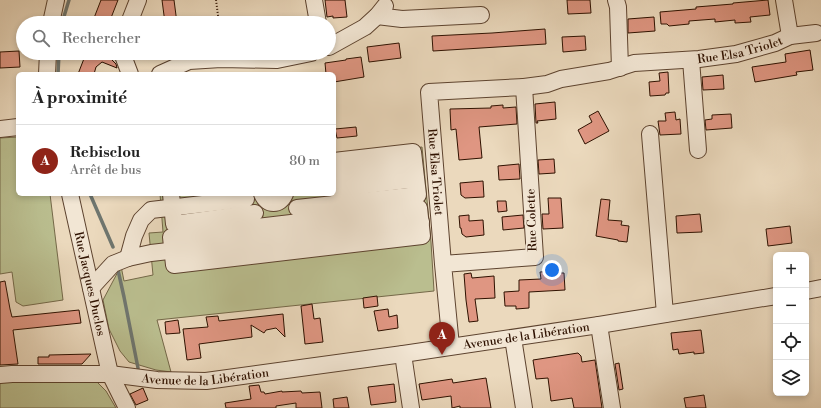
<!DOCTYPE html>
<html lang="fr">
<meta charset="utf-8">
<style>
:root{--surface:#fff;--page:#f2f2f2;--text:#222;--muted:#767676;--line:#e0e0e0;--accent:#8f2418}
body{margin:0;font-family:"Libre Bodoni",serif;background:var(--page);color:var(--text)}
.controls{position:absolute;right:12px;bottom:12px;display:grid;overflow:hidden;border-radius:6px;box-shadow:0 2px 6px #0003}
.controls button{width:36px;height:36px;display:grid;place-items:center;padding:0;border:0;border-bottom:1px solid var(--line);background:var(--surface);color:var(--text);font:20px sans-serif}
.you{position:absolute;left:552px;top:270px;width:14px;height:14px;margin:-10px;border:3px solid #fff;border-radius:50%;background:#1a73e8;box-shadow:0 0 0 6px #1a73e833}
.badge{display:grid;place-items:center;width:26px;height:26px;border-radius:50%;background:var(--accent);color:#fff;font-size:13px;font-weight:700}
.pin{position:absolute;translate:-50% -33px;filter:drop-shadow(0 1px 2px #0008)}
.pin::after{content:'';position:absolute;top:21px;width:14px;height:12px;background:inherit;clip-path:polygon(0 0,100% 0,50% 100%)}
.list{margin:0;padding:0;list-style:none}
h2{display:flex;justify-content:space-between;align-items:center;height:52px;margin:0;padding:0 16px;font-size:17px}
h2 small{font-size:13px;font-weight:400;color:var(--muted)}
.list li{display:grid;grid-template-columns:26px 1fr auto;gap:12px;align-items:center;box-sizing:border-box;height:72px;padding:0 16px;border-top:1px solid var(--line)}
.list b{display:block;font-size:15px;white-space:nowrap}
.list p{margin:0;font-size:13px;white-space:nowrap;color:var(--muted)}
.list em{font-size:13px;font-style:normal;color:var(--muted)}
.icon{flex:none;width:22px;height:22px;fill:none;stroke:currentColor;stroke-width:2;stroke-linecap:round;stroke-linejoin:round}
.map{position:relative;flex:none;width:821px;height:408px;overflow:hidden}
.search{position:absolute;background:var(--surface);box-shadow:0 2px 6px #0003;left:16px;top:16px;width:320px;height:44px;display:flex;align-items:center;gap:10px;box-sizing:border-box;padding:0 14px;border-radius:22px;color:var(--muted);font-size:15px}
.panel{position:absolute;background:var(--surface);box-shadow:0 2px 6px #0003;left:16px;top:72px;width:320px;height:124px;border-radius:6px}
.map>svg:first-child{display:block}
.green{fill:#babe8f;stroke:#746848}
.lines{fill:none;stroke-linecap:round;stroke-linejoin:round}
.stream{stroke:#6f766f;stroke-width:3.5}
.building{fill:#df9682;stroke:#2e1100}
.minor-casing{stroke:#5d432f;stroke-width:18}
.path{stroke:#2e1100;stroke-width:2;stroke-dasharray:1 2;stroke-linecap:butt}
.minor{stroke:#f2e6d4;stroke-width:16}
.labels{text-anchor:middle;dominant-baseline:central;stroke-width:4;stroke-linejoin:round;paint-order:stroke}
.street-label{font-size:12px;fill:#2e1100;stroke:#f2e6d4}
</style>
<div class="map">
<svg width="821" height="408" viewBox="0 0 821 408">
<rect width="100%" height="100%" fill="#ebd9bd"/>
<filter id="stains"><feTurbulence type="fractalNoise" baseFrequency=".005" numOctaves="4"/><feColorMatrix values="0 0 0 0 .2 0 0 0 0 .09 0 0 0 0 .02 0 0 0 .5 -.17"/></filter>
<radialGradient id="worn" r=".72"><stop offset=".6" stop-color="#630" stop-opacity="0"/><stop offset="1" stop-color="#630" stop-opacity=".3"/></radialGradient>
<path class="green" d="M18 137V194H50L63 300 23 306 16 302 12 272 0 274V138Z
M422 147 431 242 434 291 157 320 171 372 156 370 129 362 120 351 109 329 103 300 121 266 124 281 153 275 149 233 163 232 160 194H334V157Z
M44 379 97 382 106 391 116 408H0V382Z"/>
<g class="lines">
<path class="stream" d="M62 23 69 0
M58 74 59 53
M90 194 113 247
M118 270 124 297 138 368"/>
</g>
<path class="building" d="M101 0H118L109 23H94L96 18H94Z
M162 0H174L177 23H165Z
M325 0H345L347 17 333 18V16L327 17Z
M567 0H590L591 13 568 14Z
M768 0 770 15 750 17 751 22 735 23V20L715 22V19L689 21V24L669 26 667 24H661L660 12 696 9V7L733 4V3Z
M654 17 655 31 628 33V19Z
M545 29 546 44 433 51 432 36 492 33Z
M585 36 586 50 563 52 562 37Z
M399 43 401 58 369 62 367 47Z
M810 50 813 70 796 72 797 75 755 82 752 67 786 62 785 54Z
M19 51 20 67 0 68V52Z
M80 53H113V54L109 57 116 64 117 68 102 62 96 67 94 74H78L85 56 80 54Z
M361 57 364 77 334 82V74H326L325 63 346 60V59Z
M668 72 669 93H666L665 95 650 96 649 82 660 81 659 73Z
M723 75 724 89 703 90 702 77Z
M555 102 556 119 537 121 538 123H536L535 104Z
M503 105V108L516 107 517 124 479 127 482 158 459 160 456 129 451 130 450 109 491 108V106Z
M598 111 609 131 585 144 578 130 592 122 589 116Z
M675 112 676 120 680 119 681 134 660 135 658 121H666L665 113Z
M731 114 732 128 706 130 705 120 712 119V115Z
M356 127 357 136 337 138 335 129Z
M554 159 555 173 539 174 538 160Z
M519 164 520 179 499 180 498 166Z
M483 181 484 197 465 198 461 195 460 183Z
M548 198H561L563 228 543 229 542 214H549Z
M601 199 610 200 608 220 622 221 621 225 629 226 627 242 618 241V240L596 236Z
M497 201H506L507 211 498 212Z
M700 214 702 232 677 233 676 216Z
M469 215V221L483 220 484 235 466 237 462 234 461 228H460L459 216Z
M523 215 524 228 503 230 502 217Z
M790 226 792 243 768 246 766 229Z
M554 271V273H564L565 290 529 292V308L516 309V306H505L504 292 519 291V280L541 279 540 272Z
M471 273 472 278 494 276 495 298 475 299 478 321 469 322 466 300 464 274Z
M5 281 10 309 12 317 79 310 81 323 13 330 18 364 0 365V282Z
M377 296 378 306 364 308 363 298Z
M312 304 314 319 320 318 323 342 305 344 301 306Z
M388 309 389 317 397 315 398 328 378 331 374 311Z
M283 314 285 337 276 328 266 330 264 333 251 325 252 337 199 344 201 358 187 360 183 329 208 327 206 317 218 316 219 321Z
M178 320 180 333 166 334 165 322Z
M701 330 704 353 694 354V352L679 354 678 349 673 350 671 333Z
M578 353 581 356 582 362 595 360 602 408H574L572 398 551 401 548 378 536 379 533 360Z
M91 354 82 364H38V357H49V355Z
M619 363 623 389 619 390 615 364Z
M486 378 491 408H460V406L452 408 451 396 422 400 419 384 452 379 453 383Z
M394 384 396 402 371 405 368 387Z
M259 385 261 392H264L265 394 282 391V392L301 391 302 393 320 392 322 408H296V403L276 406V408H226L225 403 251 399 249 386Z
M143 388 148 400 136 405 130 394Z
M704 395 706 408H686L684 398Z
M347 397 349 408H334L333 399Z"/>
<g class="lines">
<defs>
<g id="minor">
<path d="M314 0 318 23"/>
<path d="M616 0 618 7 620 68"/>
<path d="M784 0 790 36"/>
<path d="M377 16 402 19 481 15"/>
<path d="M51 23 56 0"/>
<path d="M129 23 138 0"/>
<path d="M329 47 365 27 377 16 385 6"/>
<path d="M122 53 130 74"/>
<path d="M691 60 698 150"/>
<path d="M47 74 48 53"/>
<path d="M160 74 189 61 221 59 277 60 311 53"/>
<path id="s1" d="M524 87 547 84 561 79 609 71 634 63 699 59 736 54 775 43 790 36 816 33"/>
<path d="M0 129 18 127"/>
<path d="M650 134 665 314"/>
<path d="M334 176 414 166"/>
<path d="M334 189 416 179"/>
<path id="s2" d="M70 194 110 374 127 408"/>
<path d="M171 194 174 224 255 213"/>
<path d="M262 194C267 206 280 206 285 194"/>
<path d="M246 199 151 210 141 220 134 236 128 258 151 253 421 222"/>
<path d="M297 208 418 195 413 152 334 161"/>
<path d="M419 208 422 236 174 265 171 237Z"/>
<path id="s3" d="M443 264 535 257 524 87 429 92 443 264 451 346"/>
<path d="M91 288 113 264 128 258"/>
<path d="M806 291 821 288"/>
<path d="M599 325 612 408"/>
<path d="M513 338 524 408"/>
<path d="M403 354 411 408"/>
<path id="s4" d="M0 375 12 374H110L157 380 206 381 403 354 599 325 776 296"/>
</g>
</defs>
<use href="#minor" class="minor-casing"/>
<path class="path" d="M216 0 219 23"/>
<use href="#minor" class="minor"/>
</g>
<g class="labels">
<g class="street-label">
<text stroke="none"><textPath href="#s1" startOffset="220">Rue Elsa Triolet</textPath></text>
<text stroke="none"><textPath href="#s3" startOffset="438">Rue Elsa Triolet</textPath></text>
<text transform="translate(532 220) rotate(-92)">Rue Colette</text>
<text stroke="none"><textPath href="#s2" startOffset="92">Rue Jacques Duclos</textPath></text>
<text stroke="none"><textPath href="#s4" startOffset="530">Avenue de la Libération</textPath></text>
<text stroke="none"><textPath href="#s4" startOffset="206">Avenue de la Libération</textPath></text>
</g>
</g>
<rect width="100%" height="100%" filter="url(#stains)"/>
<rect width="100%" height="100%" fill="url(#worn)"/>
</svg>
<div class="controls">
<button>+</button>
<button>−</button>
<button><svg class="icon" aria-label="locate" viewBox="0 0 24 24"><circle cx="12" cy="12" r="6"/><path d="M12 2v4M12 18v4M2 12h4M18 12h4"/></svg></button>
<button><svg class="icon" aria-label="layers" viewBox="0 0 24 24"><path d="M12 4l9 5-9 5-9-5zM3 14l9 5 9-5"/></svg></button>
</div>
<div class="you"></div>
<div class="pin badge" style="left:442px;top:355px">A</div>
<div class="search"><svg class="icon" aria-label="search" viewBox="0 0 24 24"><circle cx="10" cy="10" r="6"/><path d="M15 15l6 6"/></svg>Rechercher</div>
<section class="panel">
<h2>À proximité<small></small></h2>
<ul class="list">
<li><span class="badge">A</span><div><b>Rebisclou</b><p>Arrêt de bus</p></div><em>80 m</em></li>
</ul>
</section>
</div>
